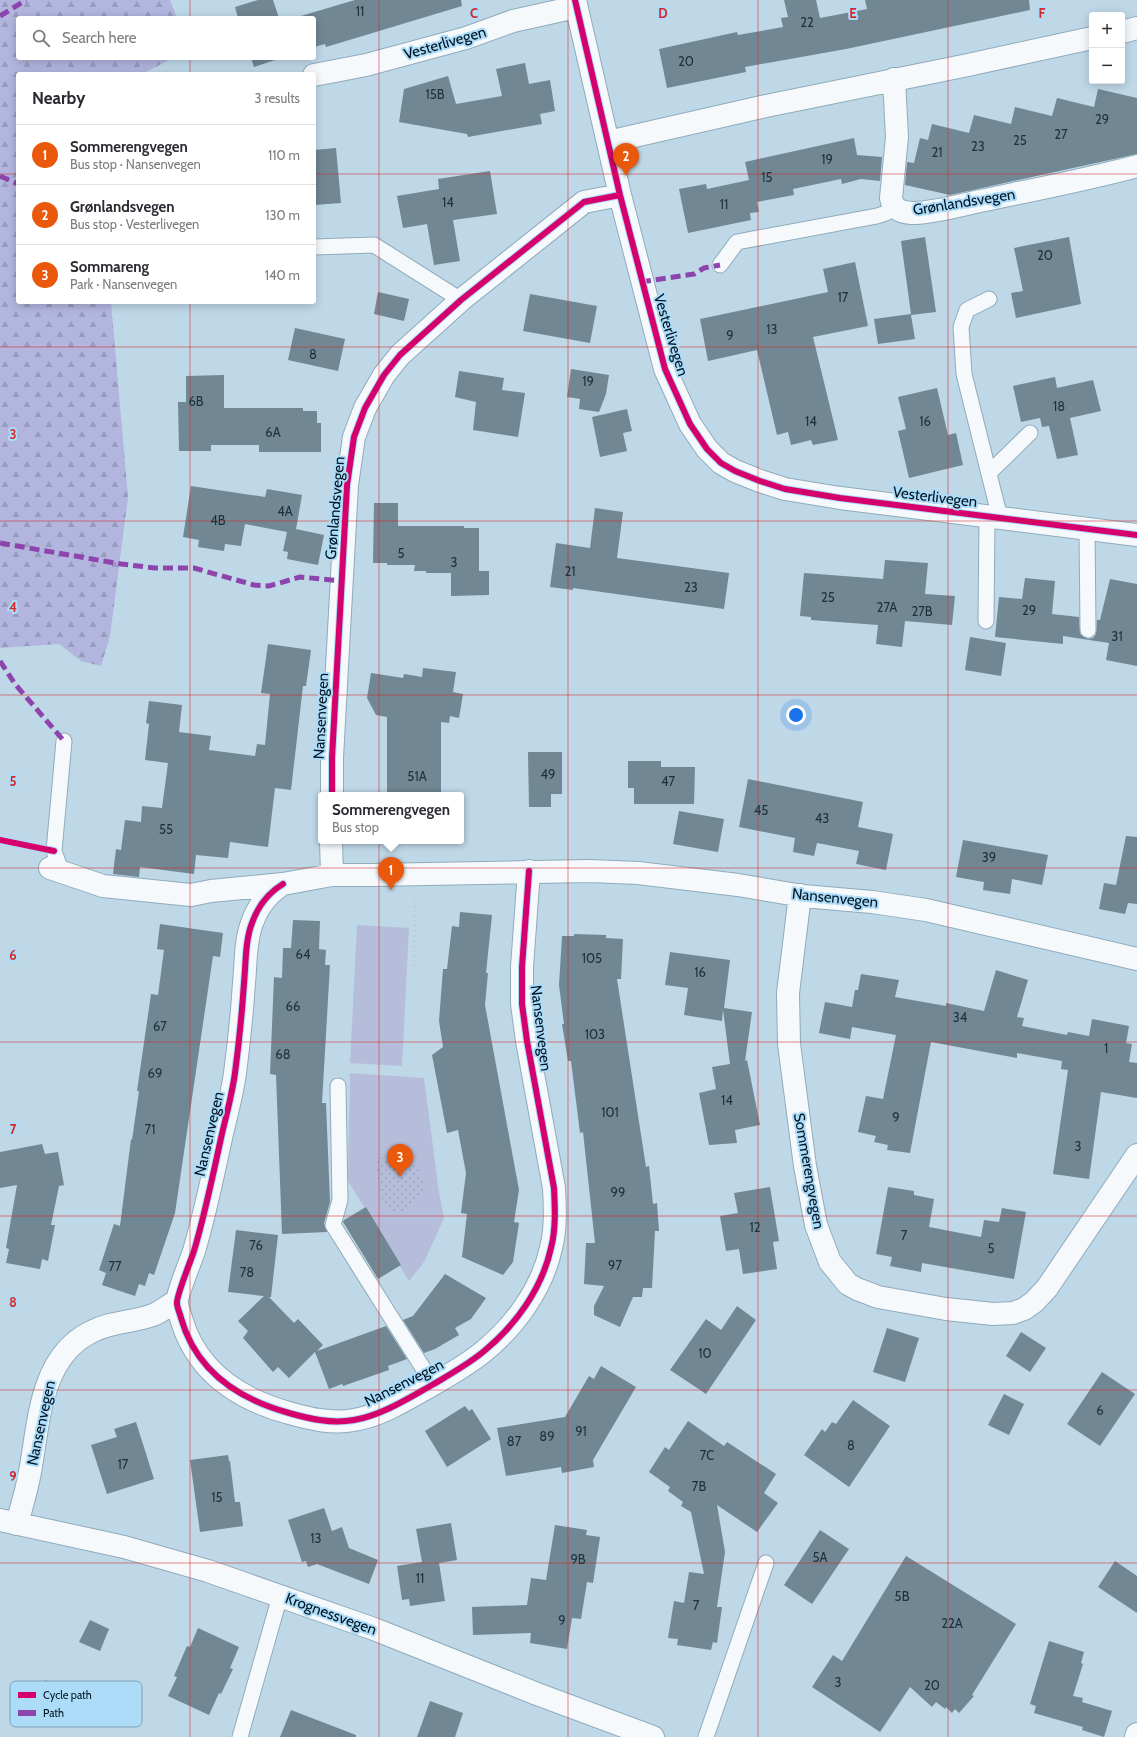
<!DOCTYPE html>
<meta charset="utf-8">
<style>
:root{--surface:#fff;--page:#f7f7f7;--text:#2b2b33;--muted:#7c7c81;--line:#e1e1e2;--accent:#ea580c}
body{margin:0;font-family:Cabin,sans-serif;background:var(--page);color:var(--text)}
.controls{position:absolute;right:12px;top:12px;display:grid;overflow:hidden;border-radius:4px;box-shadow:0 2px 10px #0003}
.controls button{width:36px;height:36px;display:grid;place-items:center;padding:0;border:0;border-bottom:1px solid var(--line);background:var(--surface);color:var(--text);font:20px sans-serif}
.you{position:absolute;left:796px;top:715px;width:14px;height:14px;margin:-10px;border:3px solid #fff;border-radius:50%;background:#1a73e8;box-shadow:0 0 0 6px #1a73e833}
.badge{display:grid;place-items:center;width:26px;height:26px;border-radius:50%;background:var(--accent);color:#fff;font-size:13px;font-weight:700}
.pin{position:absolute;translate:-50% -33px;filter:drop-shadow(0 1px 2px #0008)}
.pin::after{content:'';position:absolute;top:21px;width:14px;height:12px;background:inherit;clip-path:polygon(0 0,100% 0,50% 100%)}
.popup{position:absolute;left:318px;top:792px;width:146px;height:52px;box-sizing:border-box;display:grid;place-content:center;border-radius:4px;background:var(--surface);filter:drop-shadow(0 1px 3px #0005);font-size:13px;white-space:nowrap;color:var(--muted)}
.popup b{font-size:15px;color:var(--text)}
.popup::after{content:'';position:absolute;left:50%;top:100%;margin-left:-8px;border:8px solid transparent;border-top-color:var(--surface)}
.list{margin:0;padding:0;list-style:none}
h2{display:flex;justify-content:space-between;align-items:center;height:52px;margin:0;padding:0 16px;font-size:17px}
h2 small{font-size:13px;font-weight:400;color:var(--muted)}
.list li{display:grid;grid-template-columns:26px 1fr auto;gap:12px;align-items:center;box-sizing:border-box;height:60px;padding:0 16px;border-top:1px solid var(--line)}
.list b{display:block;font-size:15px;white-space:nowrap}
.list p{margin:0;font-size:13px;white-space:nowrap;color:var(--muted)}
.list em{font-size:13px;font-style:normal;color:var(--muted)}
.icon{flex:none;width:22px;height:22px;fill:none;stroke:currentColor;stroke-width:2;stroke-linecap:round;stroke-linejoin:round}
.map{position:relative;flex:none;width:1137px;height:1737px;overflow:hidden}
.search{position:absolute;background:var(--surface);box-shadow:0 2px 10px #0003;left:16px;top:16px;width:300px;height:44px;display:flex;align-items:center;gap:10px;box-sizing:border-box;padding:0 14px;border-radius:4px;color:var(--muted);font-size:15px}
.panel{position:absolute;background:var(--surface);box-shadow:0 2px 10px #0003;left:16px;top:72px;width:300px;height:232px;border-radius:4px}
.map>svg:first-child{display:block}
.grass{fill:#b6bdda;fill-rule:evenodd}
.forest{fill:url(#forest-firs)}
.park{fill:url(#park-dots)}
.building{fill:#718793}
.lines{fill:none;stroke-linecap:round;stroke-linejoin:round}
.lane-casing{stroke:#90abbb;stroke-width:17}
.street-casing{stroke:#90abbb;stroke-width:24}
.path{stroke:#c4ccd2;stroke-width:2.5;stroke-dasharray:2 3;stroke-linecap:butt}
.lane{stroke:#f5f9fc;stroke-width:15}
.street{stroke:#f5f9fc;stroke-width:22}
.quiet{stroke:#8e44ad;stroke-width:5;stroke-dasharray:10 5;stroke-linecap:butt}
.cycleway-casing{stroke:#addcf9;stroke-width:8}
.cycleway{stroke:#d6006c;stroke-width:6}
.grid{fill:none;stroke:#d62828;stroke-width:1;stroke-opacity:0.55}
.labels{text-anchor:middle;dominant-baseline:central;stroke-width:4;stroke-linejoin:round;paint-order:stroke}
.number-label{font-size:13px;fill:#1c313e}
.street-label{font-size:15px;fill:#001422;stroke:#addcf9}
.key{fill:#addcf9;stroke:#79a0b8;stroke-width:1}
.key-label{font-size:11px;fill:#001422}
.grid-label{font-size:13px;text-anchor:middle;font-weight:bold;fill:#d62828;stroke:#addcf9;stroke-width:4;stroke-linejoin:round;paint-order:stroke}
</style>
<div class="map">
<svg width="1137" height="1737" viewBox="0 0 1137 1737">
<defs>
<pattern id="forest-firs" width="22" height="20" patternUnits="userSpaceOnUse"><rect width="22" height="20" fill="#b2b5de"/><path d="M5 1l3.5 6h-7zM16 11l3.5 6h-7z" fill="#979bbe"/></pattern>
<pattern id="park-dots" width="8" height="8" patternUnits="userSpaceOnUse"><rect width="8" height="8" fill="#b6bdda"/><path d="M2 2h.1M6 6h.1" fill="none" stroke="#9ba2bb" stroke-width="1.8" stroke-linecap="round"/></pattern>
</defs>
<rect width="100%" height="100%" fill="#bed8e8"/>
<path class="grass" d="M357 925 409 928 402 1066 350 1063Z
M350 1073 424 1078 439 1192 444 1218 424 1262 409 1281 348 1181ZM385 1154 407 1155 422 1175Z"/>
<path class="forest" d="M0 0H170L177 18H18V58H173L142 74H18V302H111L128 497 110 636 101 666 81 661 59 644 0 648Z"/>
<path class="park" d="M389 1153 407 1155C412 1163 423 1172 424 1181 426 1199 402 1224 386 1207 382 1203 381 1193 380 1187 378 1177 376 1170 378 1160Z"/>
<path class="building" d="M258 0H273L279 18H238L235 7Z
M355 0H461L462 6 326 47 325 44 314 47V18H294Z
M784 0H816L820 18 867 9 865 0H1029L1030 10 846 49 745 67 746 72 667 88 659 49 737 32 738 35 783 27 781 18 788 17Z
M251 58H281L254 67Z
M525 63 529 84 550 80 555 111 540 114 542 124 468 137 467 134 399 122 404 89 448 76 456 104 502 96 496 69Z
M1098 89 1137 98V154L950 195 905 185 907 162 914 163 920 138 928 140 932 124 969 133 974 115 1011 124 1015 107 1052 116 1057 98 1094 107Z
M854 138 857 155 882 157 880 181 861 179 842 184 841 179 793 189 794 195 757 202 759 212 750 213 751 220 688 233 679 189 706 184 707 189 749 180 745 162Z
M336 148 341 203 314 205V150Z
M490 171 497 214 453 220 460 261 434 265 427 224 403 228 397 196 439 189 438 179Z
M925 237 936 312 911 315 915 339 878 344 874 319 911 314 901 241Z
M1069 237 1081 304 1016 318 1011 293 1023 291 1014 248Z
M855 262 868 326 813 337 838 440 813 445 811 440 791 445 788 432 777 435 757 350 708 361 700 319 828 292 823 269Z
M378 292 409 299 404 321 374 314Z
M530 294 597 306 590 343 523 331Z
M295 328 345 339 338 371 288 360Z
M571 369 609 375 606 394 599 412 579 409 580 399 567 397Z
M459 371 504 378 502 390 525 393 518 437 473 430 476 402 455 397Z
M224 375V408H303V411H317V423H321V452H259V445H211V451H179L178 402H186V376Z
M1055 377 1057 388 1093 380 1101 411 1070 418 1078 455 1057 459 1049 426 1042 427 1040 418 1021 422 1013 386Z
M937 388 948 435 956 433 963 465 909 478 898 431 906 429 898 397Z
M627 409 632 431 623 433 627 451 600 457 592 417Z
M191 486 265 497 267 489 302 495 296 529 324 535 318 565 287 559 288 552 283 551 287 532 245 524 241 546 225 544 224 551 198 547 199 540 183 537Z
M374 503H398V526H464V528H479V571H489V595L451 596V573H426V571H414L415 565H387V563H373Z
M595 508 623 512 617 558 729 573 724 609 573 588V590L550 587 556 543 590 548Z
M885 560 928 563 925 594 955 596 952 625 905 621 902 647 876 644 878 625 811 620V617L800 616 804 573 883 579Z
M1025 578 1055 581 1052 614 1079 617 1080 634 1088 639 1093 638 1096 634 1097 620H1100L1110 579 1137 584V666L1106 660 1109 643 1063 636V644L995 637 999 597 1022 599Z
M970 637 1006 643 1001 676 965 670Z
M268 644 311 650 306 686H303L291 790 275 788 268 847 230 842 228 858 196 855 194 874 140 867 139 877 113 874 116 849 121 850 125 820 141 822 142 806 162 808 168 763 145 760 149 724 146 723 149 701 182 705 179 732 211 736 209 750 255 756 257 744 265 745 270 694 261 693Z
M423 668 456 672 453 692 463 694 459 718 450 716 449 723 441 722V795H387V717L376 715 367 698 371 673 403 678 404 674 422 677Z
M528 752H562V794H551V807H529Z
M628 761H661V767H695L694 804H634V788H628Z
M748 779 863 802 858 827 893 834 886 870 856 864 859 851 817 843 814 856 793 852 795 838 739 827Z
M679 811 724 819 718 852 673 844Z
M1126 836 1137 837V904L1128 903 1125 914 1099 909 1104 883 1116 885Z
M963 840 1048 855 1042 885 1012 879 1010 894 983 890 984 882 956 877Z
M460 912 492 915 486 973H488L485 1005 519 1190 514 1222 519 1223 513 1262 503 1275 462 1257 467 1214 461 1213 466 1173 458 1130 447 1133 432 1055 443 1047 439 1021 443 969H447L452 926 459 927Z
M293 920 320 921 319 949 326 950 325 965H330L322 1103H326L330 1202 324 1223 327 1232 282 1234 276 1075 270 1074 274 977 282 978 283 948H291Z
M160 924 223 933 220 957 213 956 175 1213 154 1275 149 1273 145 1286 139 1284 135 1296 102 1285 106 1273 99 1270 114 1224 120 1226 131 1139 132 1140 139 1091H137L151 994 158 995 164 950 157 949Z
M574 934 606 935V938L623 939 621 979H617L646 1167 649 1166 653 1204 657 1203 659 1231H655L652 1288H643L642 1297H633L620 1327 594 1315V1306L604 1286 584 1284 586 1243H595L583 1132 580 1133 571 1061H568L562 1024H564L559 985 562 936H574Z
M670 952 730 960 724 1008 752 1012 745 1061 747 1060 760 1125 735 1130 737 1143 709 1145 699 1093 716 1089 712 1067 730 1064 723 1010 722 1021 684 1015 688 988 665 985Z
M996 970 1028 980 1017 1017 1024 1018 1022 1026 1067 1035 1068 1032 1089 1036 1092 1019 1129 1026 1126 1043 1132 1044 1129 1062 1137 1063V1098L1101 1092 1089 1179 1053 1174 1068 1070 1061 1069 1062 1061 1017 1053V1058L931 1042 910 1153 887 1150 888 1145 874 1142 876 1136 858 1132 866 1096 883 1099 896 1035 852 1027 850 1039 819 1033 825 1002 852 1007 855 990H858L861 974 899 980 895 997 946 1006V1003L984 1011Z
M42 1144 45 1154 58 1152 64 1185 59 1186 51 1225H55L48 1261 42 1259 40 1269 6 1263 9 1249 6 1248 17 1185 0 1188V1152Z
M770 1187 779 1241 773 1242 777 1269 743 1274 739 1249 726 1251 720 1216 738 1213 734 1193Z
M888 1187 914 1191V1195L934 1199 929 1227 981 1237 984 1220 999 1222 1002 1208 1026 1212 1014 1279 922 1263 921 1272 890 1266 892 1257 876 1254Z
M366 1207 401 1265 378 1279 343 1222 344 1220Z
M236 1230 278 1235 271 1297H269L294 1323 298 1319 323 1345 317 1351 386 1326 407 1359 388 1366 389 1370 343 1386 342 1384 329 1389 315 1352 289 1378 278 1367 273 1372 243 1338 248 1331 238 1321 264 1296 228 1292Z
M445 1274 486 1298 471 1319 455 1328 459 1335 435 1349 424 1353 403 1320 413 1316Z
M737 1306 756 1320 706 1394 670 1370 706 1319 721 1330Z
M887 1328 919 1338 905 1382 873 1372Z
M1021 1332 1046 1348 1030 1372 1006 1356Z
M601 1366 636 1387 593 1460 594 1467 562 1473 561 1467 506 1476 497 1428 565 1417 589 1376 594 1379Z
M1102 1372 1135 1394 1100 1446 1067 1424Z
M1004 1394 1024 1404 1009 1435 988 1425Z
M853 1400 890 1426 849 1487 804 1455 822 1429 825 1432 832 1422 836 1424Z
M465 1406 469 1411 472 1409 491 1439 447 1467 425 1431Z
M688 1421 724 1446 727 1442 776 1474 764 1493 778 1503 757 1532 717 1505 725 1552 717 1607H722L717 1643 713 1642 711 1650 677 1645 678 1639 668 1638 674 1601 684 1603 689 1572 704 1574 691 1512 681 1506 683 1502 668 1491 670 1487 649 1472 665 1447 669 1450Z
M136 1422 154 1479 107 1494 91 1445 117 1437 114 1429Z
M228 1455 229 1461H230L235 1502H240L243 1526 200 1532 190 1460Z
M324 1508 332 1531 342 1527 349 1548 378 1560 369 1584 317 1564 308 1567 306 1561 302 1562 288 1520Z
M451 1523 457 1560 439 1563 445 1601 410 1606 409 1599 402 1600 397 1566 422 1562 416 1529Z
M555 1525 587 1530 586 1535 600 1537 593 1583 587 1582 581 1619 572 1618 567 1649 530 1643 531 1633 473 1635 472 1607 527 1605 531 1578 546 1580Z
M820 1530 849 1549 812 1604 784 1585Z
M906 1556 1016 1624 972 1695 974 1696 959 1713 955 1709 952 1713 946 1707 945 1709 936 1702 932 1707 910 1687 880 1732 812 1687 833 1655 842 1661Z
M1115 1561 1137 1576V1613L1098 1587Z
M90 1620 109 1629 100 1651 79 1642Z
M198 1628 239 1647 230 1668 233 1669 221 1694 219 1693 209 1715 168 1696 177 1677 174 1676 187 1646 190 1647Z
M1049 1641 1084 1652 1081 1663 1083 1664 1073 1696 1083 1698 1082 1702 1112 1711 1104 1737 1082 1730 1083 1727 1034 1713 1036 1706 1030 1704Z
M45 1680 82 1695 73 1718 36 1704Z
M430 1701 463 1713 455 1737H417Z
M291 1710 356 1735V1737H280Z"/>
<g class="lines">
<defs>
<path id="lane" d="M314 247 374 245 461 300
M720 265 737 242 877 216 886 213 893 205
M989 299 967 310 961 327 964 374 1000 518
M989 473 1030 433
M1087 529 1088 630
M986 621 987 517
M61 871 54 851 64 741
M338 1086 340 1200 333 1225 433 1384
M240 1737 280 1596
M706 1737 766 1563"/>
<path id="street" d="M575 0 620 195 665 369 690 424 707 449 721 463 735 471 760 481 785 489 840 498 1137 535
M1122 32 1137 28
M314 75 366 65 466 38 513 21 576 7
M894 79 897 137 891 198C893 209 900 212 911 213 929 214 961 205 980 201 1032 190 1085 180 1137 166
M608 142 766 106 968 65 1092 38
M332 795V758L347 485 354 437 365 408 384 375 400 355 461 300 584 202 620 195
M331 841 332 875
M50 868 103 886 191 895 211 891 283 884 332 875H372L590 871 638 873 738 885 803 896 872 902 926 910 1137 959
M283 884C268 893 258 906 252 923 245 941 246 963 244 983 242 1013 239 1043 235 1073 232 1095 226 1116 221 1138 213 1175 205 1214 194 1251 191 1260 176 1297 177 1303 177 1308 180 1313 181 1318 196 1371 238 1399 289 1413 310 1419 332 1424 354 1420 382 1415 407 1399 432 1385 449 1375 467 1365 483 1352 515 1326 542 1289 551 1248 556 1229 555 1208 554 1188L527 1041 522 1004V967L529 871
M800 895 788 993 789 1044 805 1166 816 1225 830 1262 848 1284 857 1289 878 1297 946 1309 993 1314 1013 1313 1024 1309 1034 1302 1047 1288 1137 1155
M0 1520 124 1547 208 1571 374 1629 537 1694 653 1737
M17 1524C21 1508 26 1493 29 1477 39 1428 38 1360 89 1333 111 1321 131 1323 153 1315 161 1312 169 1305 176 1301
M1136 1737 1137 1734"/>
</defs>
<use href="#lane" class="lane-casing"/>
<use href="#street" class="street-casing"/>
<path class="path" d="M414 967 415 900"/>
<use href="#lane" class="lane"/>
<use href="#street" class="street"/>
<path class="quiet" d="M0 16 26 0
M0 176 18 184
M641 282 694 274 704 268 720 265
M0 543 121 564 155 568H194L254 585 269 586 300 577 342 581
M0 661 15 684 64 741"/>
<defs>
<path id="cycleway" d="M575 0 620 195 665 369 690 424 707 449 721 463 735 471 760 481 785 489 840 498 1137 535
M332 795V758L347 485 354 437 365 408 384 375 400 355 461 300 584 202 620 195
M0 840 54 851
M283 884C268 893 258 906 252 923 245 941 246 963 244 983 242 1013 239 1043 235 1073 232 1095 226 1116 221 1138 213 1175 205 1214 194 1251 191 1260 176 1297 177 1303 177 1308 180 1313 181 1318 196 1371 238 1399 289 1413 310 1419 332 1424 354 1420 382 1415 407 1399 432 1385 449 1375 467 1365 483 1352 515 1326 542 1289 551 1248 556 1229 555 1208 554 1188L527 1041 522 1004V967L529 871"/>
</defs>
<use href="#cycleway" class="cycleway-casing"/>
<use href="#cycleway" class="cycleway"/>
</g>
<path class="grid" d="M190 0V18M379 0V1737M568 0V1737M758 0V1737M948 0V1737M190 58V74M0 174H18M314 174H1137M190 302V1737M0 347H1137M0 521H1137M0 695H1137M0 868H1137M0 1042H1137M0 1216H1137M0 1390H1137M0 1563H1137"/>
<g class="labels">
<g class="number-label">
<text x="360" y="11">11</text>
<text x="807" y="22">22</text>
<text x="686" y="61">20</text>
<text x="435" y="94">15B</text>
<text x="1102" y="119">29</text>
<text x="1061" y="134">27</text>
<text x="1020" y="140">25</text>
<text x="978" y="146">23</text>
<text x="937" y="152">21</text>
<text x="827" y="159">19</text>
<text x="767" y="177">15</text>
<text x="448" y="202">14</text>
<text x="724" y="204">11</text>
<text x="1045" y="255">20</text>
<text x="843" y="297">17</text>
<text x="772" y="329">13</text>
<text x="730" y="335">9</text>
<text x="313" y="354">8</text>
<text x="588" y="381">19</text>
<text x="196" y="401">6B</text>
<text x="1059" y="406">18</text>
<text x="811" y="421">14</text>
<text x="925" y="421">16</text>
<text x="273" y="432">6A</text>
<text x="285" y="511">4A</text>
<text x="218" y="520">4B</text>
<text x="401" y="553">5</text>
<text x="454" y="562">3</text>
<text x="570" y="571">21</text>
<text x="691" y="587">23</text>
<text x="828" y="597">25</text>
<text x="887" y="607">27A</text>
<text x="1029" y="610">29</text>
<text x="922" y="611">27B</text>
<text x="1117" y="636">31</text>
<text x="548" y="774">49</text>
<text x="417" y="776">51A</text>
<text x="668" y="781">47</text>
<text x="761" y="810">45</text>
<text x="822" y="818">43</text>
<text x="166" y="829">55</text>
<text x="989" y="857">39</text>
<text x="303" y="954">64</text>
<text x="592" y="958">105</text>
<text x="700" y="972">16</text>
<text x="293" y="1006">66</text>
<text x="960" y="1017">34</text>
<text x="160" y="1026">67</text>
<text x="595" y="1034">103</text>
<text x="1106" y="1048">1</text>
<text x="283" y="1054">68</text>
<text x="155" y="1073">69</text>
<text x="727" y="1100">14</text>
<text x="610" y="1112">101</text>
<text x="896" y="1117">9</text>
<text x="150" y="1129">71</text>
<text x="1078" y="1146">3</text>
<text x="618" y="1192">99</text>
<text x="755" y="1227">12</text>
<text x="904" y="1235">7</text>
<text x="256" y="1245">76</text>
<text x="991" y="1248">5</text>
<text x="615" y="1265">97</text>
<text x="115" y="1266">77</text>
<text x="247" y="1272">78</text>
<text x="705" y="1353">10</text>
<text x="1100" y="1410">6</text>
<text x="581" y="1431">91</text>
<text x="547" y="1436">89</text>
<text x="514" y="1441">87</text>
<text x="851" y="1445">8</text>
<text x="707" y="1455">7C</text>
<text x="123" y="1464">17</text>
<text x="699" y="1486">7B</text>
<text x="217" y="1497">15</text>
<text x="316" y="1538">13</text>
<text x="820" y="1557">5A</text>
<text x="578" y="1559">9B</text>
<text x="420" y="1578">11</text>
<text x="902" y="1596">5B</text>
<text x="696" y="1605">7</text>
<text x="562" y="1620">9</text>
<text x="952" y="1623">22A</text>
<text x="838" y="1682">3</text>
<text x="932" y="1685">20</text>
</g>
<g class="street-label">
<text transform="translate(445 43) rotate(-16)">Vesterlivegen</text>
<text transform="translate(964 202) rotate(-9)">Grønlandsvegen</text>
<text transform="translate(671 335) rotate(73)">Vesterlivegen</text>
<text transform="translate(935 497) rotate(7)">Vesterlivegen</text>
<text transform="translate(335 508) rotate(-85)">Grønlandsvegen</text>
<text transform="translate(321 716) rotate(-87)">Nansenvegen</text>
<text transform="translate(835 898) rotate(6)">Nansenvegen</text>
<text transform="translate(541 1028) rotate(83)">Nansenvegen</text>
<text transform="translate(209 1134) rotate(-77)">Nansenvegen</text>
<text transform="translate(809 1171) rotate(80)">Sommerengvegen</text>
<text transform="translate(404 1383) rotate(-27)">Nansenvegen</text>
<text transform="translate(41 1423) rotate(-78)">Nansenvegen</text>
<text transform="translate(331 1614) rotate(20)">Krognessvegen</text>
</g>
</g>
<rect x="10" y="1681" width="132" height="46" rx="6" class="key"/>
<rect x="18" y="1692" width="18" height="6" fill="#d6006c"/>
<rect x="18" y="1710" width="18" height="6" fill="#8e44ad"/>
<g class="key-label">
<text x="43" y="1699">Cycle path</text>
<text x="43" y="1717">Path</text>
</g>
<g class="grid-label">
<text x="474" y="18">C</text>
<text x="663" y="18">D</text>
<text x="853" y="18">E</text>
<text x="1042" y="18">F</text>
<text x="13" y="439">3</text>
<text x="13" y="612">4</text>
<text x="13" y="786">5</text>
<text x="13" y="960">6</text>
<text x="13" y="1134">7</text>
<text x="13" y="1307">8</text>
<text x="13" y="1481">9</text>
</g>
</svg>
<div class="controls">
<button>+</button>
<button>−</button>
</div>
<div class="you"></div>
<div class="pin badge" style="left:391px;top:890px">1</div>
<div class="popup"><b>Sommerengvegen</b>Bus stop</div>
<div class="pin badge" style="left:626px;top:176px">2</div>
<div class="pin badge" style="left:400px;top:1177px">3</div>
<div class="search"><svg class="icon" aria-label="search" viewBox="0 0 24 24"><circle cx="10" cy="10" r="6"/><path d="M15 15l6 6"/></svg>Search here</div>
<section class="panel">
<h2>Nearby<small>3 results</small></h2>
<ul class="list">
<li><span class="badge">1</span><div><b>Sommerengvegen</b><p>Bus stop · Nansenvegen</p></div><em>110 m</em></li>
<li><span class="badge">2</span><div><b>Grønlandsvegen</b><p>Bus stop · Vesterlivegen</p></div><em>130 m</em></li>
<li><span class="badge">3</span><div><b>Sommareng</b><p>Park · Nansenvegen</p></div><em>140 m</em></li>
</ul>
</section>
</div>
